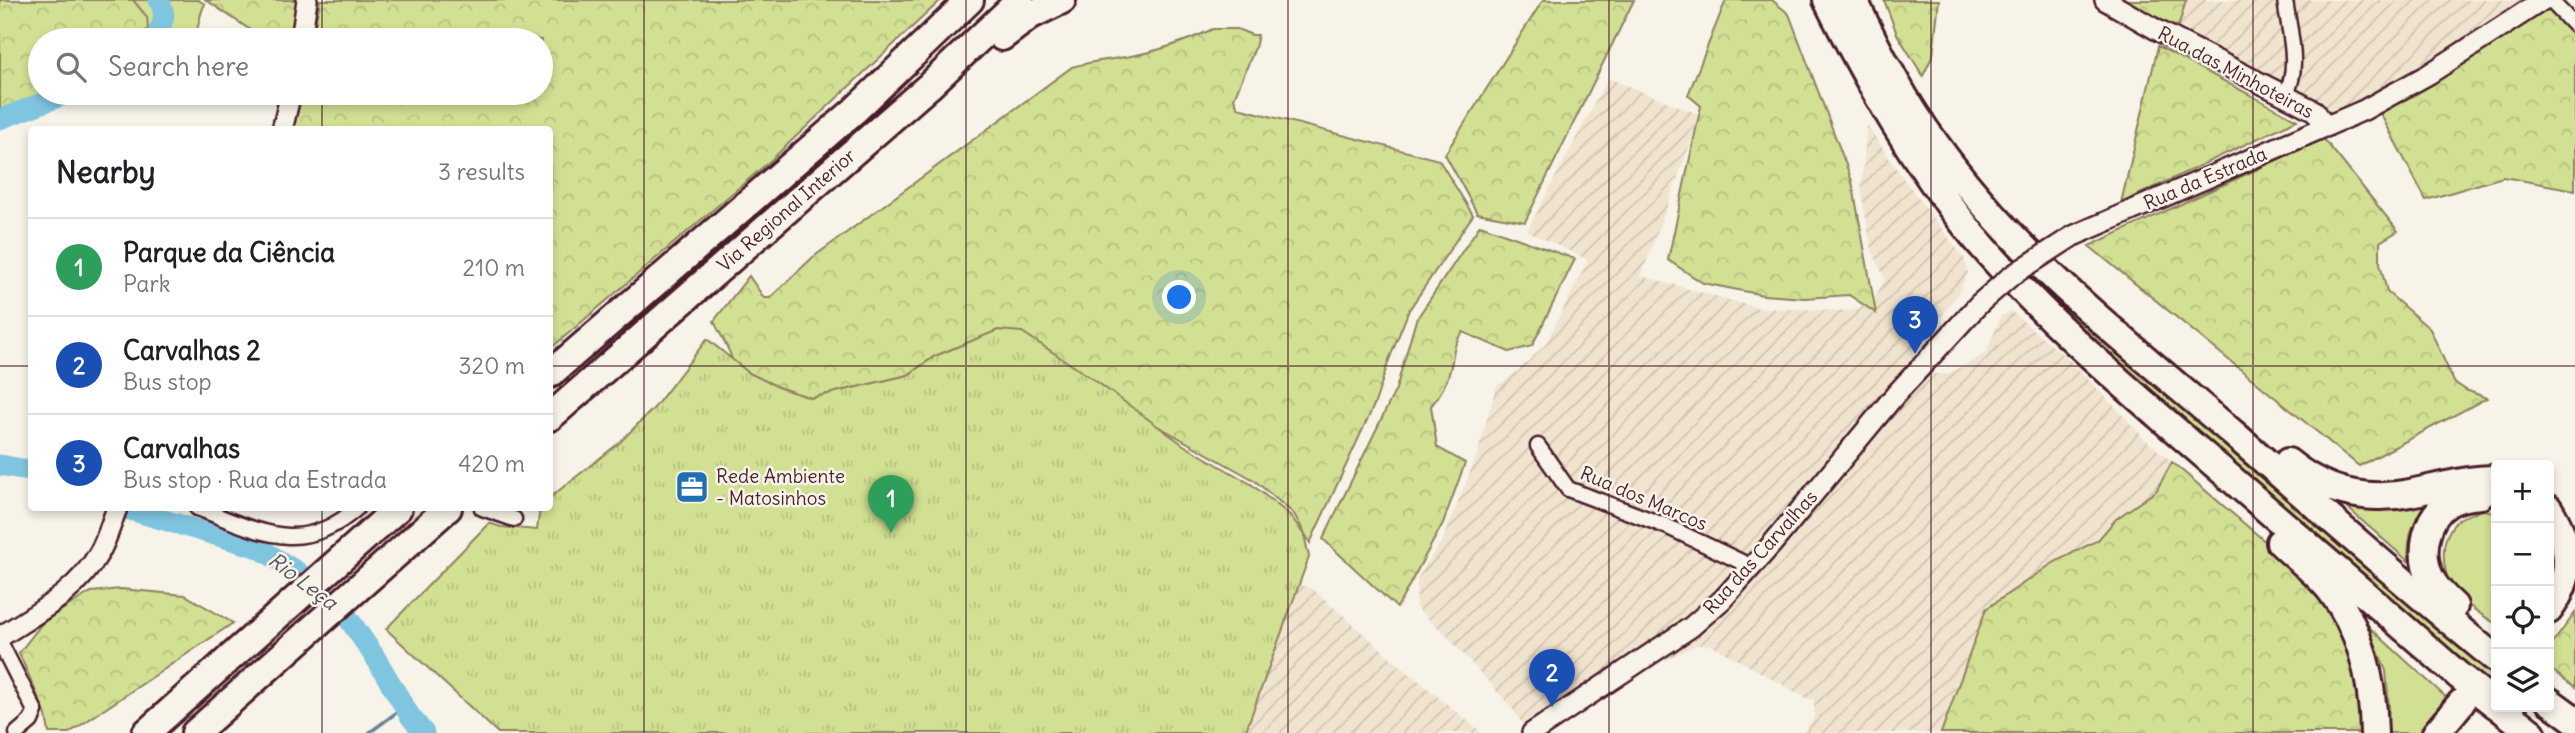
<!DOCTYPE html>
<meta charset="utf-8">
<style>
:root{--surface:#fff;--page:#f6f6f6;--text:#202124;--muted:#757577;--line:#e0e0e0;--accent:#d93025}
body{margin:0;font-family:Delius,sans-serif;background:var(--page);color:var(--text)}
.controls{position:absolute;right:21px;bottom:21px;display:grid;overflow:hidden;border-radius:7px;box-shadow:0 4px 10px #0003}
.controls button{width:63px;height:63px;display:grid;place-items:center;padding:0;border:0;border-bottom:2px solid var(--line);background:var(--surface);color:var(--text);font:35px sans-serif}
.you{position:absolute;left:1180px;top:298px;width:24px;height:24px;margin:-18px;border:5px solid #fff;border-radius:50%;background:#1a73e8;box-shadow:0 0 0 10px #1a73e833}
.badge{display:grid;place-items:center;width:46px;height:46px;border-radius:50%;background:var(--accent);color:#fff;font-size:23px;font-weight:700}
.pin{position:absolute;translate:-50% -58px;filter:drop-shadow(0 2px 4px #0008)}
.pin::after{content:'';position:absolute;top:37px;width:24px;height:21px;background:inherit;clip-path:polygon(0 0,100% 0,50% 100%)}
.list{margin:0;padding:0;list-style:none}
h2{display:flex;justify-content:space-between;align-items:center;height:91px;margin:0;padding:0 28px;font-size:30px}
h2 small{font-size:23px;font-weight:400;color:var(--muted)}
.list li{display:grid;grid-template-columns:46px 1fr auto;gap:21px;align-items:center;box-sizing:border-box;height:98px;padding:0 28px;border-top:2px solid var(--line)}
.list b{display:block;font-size:26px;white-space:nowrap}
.list p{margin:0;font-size:23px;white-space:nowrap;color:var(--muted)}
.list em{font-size:23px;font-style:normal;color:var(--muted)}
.icon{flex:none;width:38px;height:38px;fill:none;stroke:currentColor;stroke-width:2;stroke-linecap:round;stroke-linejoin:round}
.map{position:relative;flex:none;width:2575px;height:733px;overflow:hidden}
.search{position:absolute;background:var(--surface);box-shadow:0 4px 10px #0003;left:28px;top:28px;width:525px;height:77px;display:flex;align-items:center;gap:18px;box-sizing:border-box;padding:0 24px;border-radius:38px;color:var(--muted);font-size:26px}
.panel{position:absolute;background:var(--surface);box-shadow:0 4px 10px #0003;left:28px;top:126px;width:525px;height:385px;border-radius:7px}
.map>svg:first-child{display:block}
.industrial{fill:url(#industrial-furrows)}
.grass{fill:#d2e093;stroke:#8e805f;stroke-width:2}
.forest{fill:url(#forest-crowns);stroke:#8e805f;stroke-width:2}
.park{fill:url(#park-tufts);stroke:#8e805f;stroke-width:2}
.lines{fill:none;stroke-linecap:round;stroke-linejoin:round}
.stream{stroke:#6a8398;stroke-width:3.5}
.river{stroke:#80c5e0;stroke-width:21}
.highway-tunnel{stroke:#d4c9c2;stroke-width:26;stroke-dasharray:26 13;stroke-linecap:butt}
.street-casing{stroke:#4a1f2b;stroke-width:19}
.secondary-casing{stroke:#4a1f2b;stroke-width:24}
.highway-casing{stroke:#4a1f2b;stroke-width:32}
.street{stroke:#f7f3e8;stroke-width:14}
.secondary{stroke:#f7f3e8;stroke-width:19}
.highway{stroke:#f7f3e8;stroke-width:26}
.secondary-bridge-casing{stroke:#4a1f2b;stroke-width:24;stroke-linecap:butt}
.secondary-bridge{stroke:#f7f3e8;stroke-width:19}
.grid{fill:none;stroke:#4a1f2b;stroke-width:2;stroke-opacity:0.55}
.labels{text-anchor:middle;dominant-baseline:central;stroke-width:5;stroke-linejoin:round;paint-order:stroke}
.street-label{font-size:19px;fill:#4a1f2b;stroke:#f7f3e8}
.poi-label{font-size:19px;fill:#4a1f2b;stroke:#f7f3e8;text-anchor:start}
.water-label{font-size:21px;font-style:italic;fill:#5a5161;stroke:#f7f3e8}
</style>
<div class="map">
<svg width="2575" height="733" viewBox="0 0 2575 733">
<defs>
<pattern id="industrial-furrows" width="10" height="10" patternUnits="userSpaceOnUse" patternTransform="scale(1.75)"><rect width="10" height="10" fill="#f1e4cf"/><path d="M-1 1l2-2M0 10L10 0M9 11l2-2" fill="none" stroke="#d0c3b2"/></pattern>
<pattern id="forest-crowns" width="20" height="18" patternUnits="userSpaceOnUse" patternTransform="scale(1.75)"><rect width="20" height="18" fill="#d2e093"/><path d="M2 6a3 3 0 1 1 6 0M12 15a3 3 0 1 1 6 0" fill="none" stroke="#b6c07f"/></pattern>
<pattern id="park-tufts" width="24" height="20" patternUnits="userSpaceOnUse" patternTransform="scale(1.75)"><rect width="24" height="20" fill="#d2e093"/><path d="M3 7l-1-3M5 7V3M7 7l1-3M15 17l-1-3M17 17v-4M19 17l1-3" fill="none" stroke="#b6c07f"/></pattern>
</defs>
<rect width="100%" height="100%" fill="#f7f3e8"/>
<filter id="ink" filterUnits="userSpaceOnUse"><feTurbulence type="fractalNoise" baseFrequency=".0143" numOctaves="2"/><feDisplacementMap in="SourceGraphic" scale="14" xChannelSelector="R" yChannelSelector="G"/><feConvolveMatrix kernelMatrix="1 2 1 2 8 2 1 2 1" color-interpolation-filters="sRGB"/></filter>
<g filter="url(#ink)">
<path class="industrial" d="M2186 0H2543L2326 127 2179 25Z
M1608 78 1701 115 1641 276 1759 308 1852 311 1873 301 1885 279 1871 248 1861 191 1867 125 1900 174 1964 258 1968 273 1958 294 1943 314 1918 340 1913 355 1919 374H1948L1986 353 2001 316 2011 311 2074 364 2145 439 2172 462 2156 491 2116 519 2098 540 2053 563 1986 609 1941 733H1804L1814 718V699H1808L1711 645H1696L1655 665 1604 698 1523 733 1522 723 1512 708 1445 634 1416 608 1417 579 1443 539 1477 455 1496 387 1518 371 1545 345 1587 262 1586 259 1527 231Z
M1298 584 1314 590 1396 662 1482 733H1245Z"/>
<path class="grass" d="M133 0H198L205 4C198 16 200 28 193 40H138L147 29Z
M1925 148 2422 611 2496 673V691L2124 371 2029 281 1968 210Z
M2437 498C2413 519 2408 529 2408 561L2343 504 2377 511 2408 507Z
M2483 510 2496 512V624C2466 605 2441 589 2444 549 2444 540 2450 527 2458 520 2464 515 2476 513 2483 510Z
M2368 626 2449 700 2420 733H2387L2389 706 2386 671Z"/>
<path class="forest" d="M0 0H133L147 17 148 29 138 40H40V93H44L0 110Z
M206 0H302L296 40H265Z
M320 0H941L770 161 550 349V130H292L301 93H541V40H312Z
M1543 0H1634L1525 222 1477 213 1445 154Z
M1726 0H1772L1789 14 1852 181 1876 313 1849 295 1805 298 1763 295 1703 283 1668 260 1701 106 1688 95Z
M1884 0H1939L1933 55 1923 76 1897 34Z
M2123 0H2186L2179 25 2169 27Z
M2544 0 2575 26V190L2503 177 2426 200 2380 113Z
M1213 29H1237L1252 35H1258L1255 48 1234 98 1238 108 1439 160 1473 215 1409 310 1389 360 1375 403 1310 543 1294 514 1254 480 1161 428 935 356 908 375 811 398 780 388 749 373 732 361C732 353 718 331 714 321L749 276 764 298H770L812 258 1072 67C1091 61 1110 60 1131 56 1159 51 1187 41 1213 29Z
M2158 46 2297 120 2121 203Z
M2324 139 2398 231 2380 242V263L2387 292 2430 329 2454 382 2466 390 2487 398 2359 466 2089 246Z
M1480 225 1575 259 1532 346 1509 352 1463 332C1451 347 1455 353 1450 370 1447 384 1440 395 1431 406L1437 447 1465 463 1443 523 1397 608 1323 539 1396 389 1416 320Z
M2172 462 2308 578 2336 617 2361 680 2363 733H1941L1986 609 2053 563 2098 540 2116 519 2156 491Z
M121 589 185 595 233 623 69 733H49L46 715 19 653 44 621 91 592Z
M2575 613V687L2549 668V648Z"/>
<path class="park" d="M998 330 1022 332 1093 379 1185 446 1251 484 1291 516 1304 535 1309 557 1245 733H498L386 629 489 523 501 527 537 530 540 508H550V498L552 496 619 443 654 408 707 339 749 373 780 388 811 398 908 375 935 356Z"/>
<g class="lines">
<path class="stream" d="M369 733 404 707"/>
<path class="river" d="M155 40C162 24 168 17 159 0
M0 119 69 93
M0 465 32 471
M123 508 259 548 299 573 342 609 375 657 410 716 424 733"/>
<path class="highway-tunnel" d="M2461 703 2496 661"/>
<defs>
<path id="street" d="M2550 0 2575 26
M2285 96C2301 67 2289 31 2285 0
M1538 446 1568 489 1666 526 1750 566
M197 508C257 530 301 558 357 508
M482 508 514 519
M0 642 35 711 31 721 17 733"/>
<path id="secondary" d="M2105 0 2157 30 2315 111 2326 127
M301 40 307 0
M282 130 291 93
M2073 236 2364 110 2429 74 2543 0
M0 637C36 613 77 593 99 553 107 540 111 523 117 508
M1532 733 1691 627 1723 599 1772 544 1896 394 1979 304"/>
<path id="highway" d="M1827 0C1868 82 1913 162 1972 234 2037 312 2114 377 2190 443 2279 520 2369 597 2458 675L2496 705
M1854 0C1877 50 1902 99 1935 143 2016 257 2129 344 2235 435 2321 510 2407 587 2496 659
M1002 37 1031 15 1062 0
M550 374 854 111 970 0
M550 417 929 86 1020 0
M2288 462C2323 491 2365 502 2410 493 2439 487 2467 479 2496 479
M2549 509C2571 545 2575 575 2549 610
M2280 542C2296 558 2317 573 2331 591 2363 632 2373 682 2374 733
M2454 606C2445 598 2435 588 2430 577 2419 553 2425 517 2449 503 2458 497 2470 496 2481 495
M2549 701 2575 720
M2499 707 2532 733
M146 733 398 508
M195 733 448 508
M2436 733 2461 703"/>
</defs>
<use href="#street" class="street-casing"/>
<use href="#secondary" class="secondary-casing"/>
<use href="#highway" class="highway-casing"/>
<use href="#street" class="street"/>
<use href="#secondary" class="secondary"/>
<use href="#highway" class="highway"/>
<defs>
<path id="secondary-bridge" d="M1979 304 2011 276 2073 236"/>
</defs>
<use href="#secondary-bridge" class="secondary-bridge-casing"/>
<use href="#secondary-bridge" class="secondary-bridge"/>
</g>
</g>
<path class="grid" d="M322 0V40M644 0V733M966 0V733M1288 0V733M1609 0V733M1931 0V733M2253 0V733M322 93V130M0 366H32M550 366H2575M322 508V733"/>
<defs>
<symbol id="office-square" viewBox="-11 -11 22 22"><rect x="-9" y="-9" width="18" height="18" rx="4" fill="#1f6fb2" stroke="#f7f3e8"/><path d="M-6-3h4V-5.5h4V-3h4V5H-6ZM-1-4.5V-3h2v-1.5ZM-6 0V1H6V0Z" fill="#fff"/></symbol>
</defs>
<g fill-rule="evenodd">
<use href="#office-square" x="673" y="468" width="38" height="38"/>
</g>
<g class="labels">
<g class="street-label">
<text transform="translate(2236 72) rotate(28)">Rua das Minhoteiras</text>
<text transform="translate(2205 178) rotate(-23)">Rua da Estrada</text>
<text transform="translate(786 210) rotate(-41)">Via Regional Interior</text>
<text transform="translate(1644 498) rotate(23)">Rua dos Marcos</text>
<text transform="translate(1760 552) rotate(-48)">Rua das Carvalhas</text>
</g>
<g class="poi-label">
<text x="716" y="476">Rede Ambiente<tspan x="716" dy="22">- Matosinhos</tspan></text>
</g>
<g class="water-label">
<text transform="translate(303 581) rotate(37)">Rio Leça</text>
</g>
</g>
</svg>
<div class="controls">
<button>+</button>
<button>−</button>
<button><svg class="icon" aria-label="locate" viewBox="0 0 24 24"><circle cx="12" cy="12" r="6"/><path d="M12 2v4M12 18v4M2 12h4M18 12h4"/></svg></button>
<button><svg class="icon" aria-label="layers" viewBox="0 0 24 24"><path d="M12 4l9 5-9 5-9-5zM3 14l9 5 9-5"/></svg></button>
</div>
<div class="you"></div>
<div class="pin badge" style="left:891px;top:533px;background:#2e9e5b">1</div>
<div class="pin badge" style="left:1552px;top:707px;background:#1a4fb4">2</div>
<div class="pin badge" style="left:1915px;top:354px;background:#1a4fb4">3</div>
<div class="search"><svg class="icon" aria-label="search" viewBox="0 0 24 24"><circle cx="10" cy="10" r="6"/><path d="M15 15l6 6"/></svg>Search here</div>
<section class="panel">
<h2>Nearby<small>3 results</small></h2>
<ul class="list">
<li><span class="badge" style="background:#2e9e5b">1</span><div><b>Parque da Ciência</b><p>Park</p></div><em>210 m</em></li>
<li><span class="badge" style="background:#1a4fb4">2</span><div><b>Carvalhas 2</b><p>Bus stop</p></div><em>320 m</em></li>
<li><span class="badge" style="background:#1a4fb4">3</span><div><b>Carvalhas</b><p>Bus stop · Rua da Estrada</p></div><em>420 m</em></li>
</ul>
</section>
</div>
